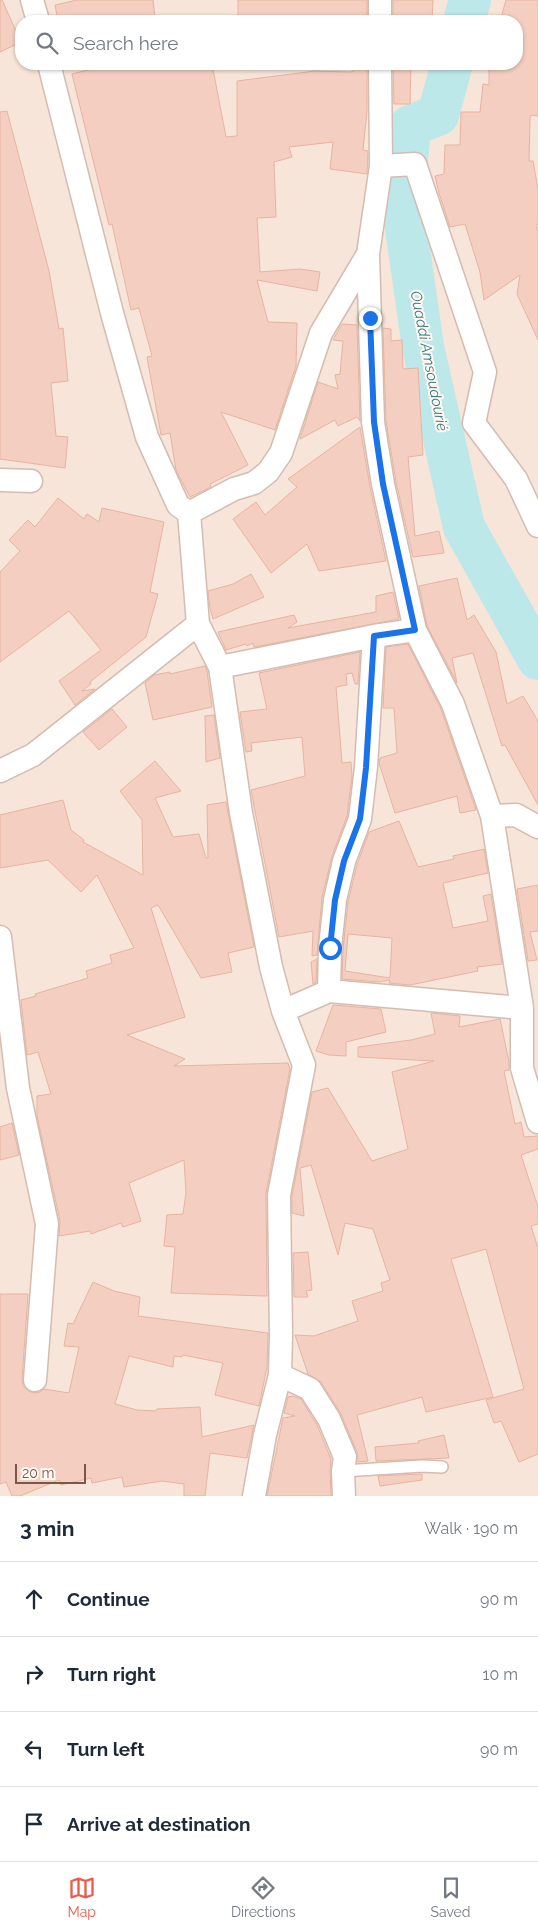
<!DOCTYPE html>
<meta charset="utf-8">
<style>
:root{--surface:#fff;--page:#f2f2f3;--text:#1f2937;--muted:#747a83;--line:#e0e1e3;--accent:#eb5c4c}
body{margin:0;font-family:Raleway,sans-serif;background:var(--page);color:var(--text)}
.scale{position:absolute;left:15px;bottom:12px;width:71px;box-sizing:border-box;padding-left:5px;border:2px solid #7a564b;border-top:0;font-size:14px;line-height:18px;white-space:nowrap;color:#7a564b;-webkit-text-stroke:4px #fff8f2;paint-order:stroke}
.stop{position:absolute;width:15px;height:15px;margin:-11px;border:4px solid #1a73e8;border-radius:50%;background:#fff}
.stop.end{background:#1a73e8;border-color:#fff;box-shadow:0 1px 5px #0008}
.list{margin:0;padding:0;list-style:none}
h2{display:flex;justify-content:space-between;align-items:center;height:65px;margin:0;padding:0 20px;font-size:21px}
h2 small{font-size:16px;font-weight:400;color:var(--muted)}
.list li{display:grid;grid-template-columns:32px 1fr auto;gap:15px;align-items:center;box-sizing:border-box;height:75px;padding:0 20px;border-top:1px solid var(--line)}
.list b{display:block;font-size:19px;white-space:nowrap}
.list em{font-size:16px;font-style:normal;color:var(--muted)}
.icon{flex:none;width:28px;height:28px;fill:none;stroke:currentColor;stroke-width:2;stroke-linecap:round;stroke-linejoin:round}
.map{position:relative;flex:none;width:538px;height:1496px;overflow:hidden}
.search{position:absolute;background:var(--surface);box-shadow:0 1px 4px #0004;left:15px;right:15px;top:15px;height:55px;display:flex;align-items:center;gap:12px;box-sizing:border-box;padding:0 18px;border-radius:20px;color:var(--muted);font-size:19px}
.sheet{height:365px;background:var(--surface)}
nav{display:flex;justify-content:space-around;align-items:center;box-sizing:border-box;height:70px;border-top:1px solid var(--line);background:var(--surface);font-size:14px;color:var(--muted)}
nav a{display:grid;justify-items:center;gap:2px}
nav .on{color:var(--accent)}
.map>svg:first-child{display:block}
.residential{fill:#f6e5d8;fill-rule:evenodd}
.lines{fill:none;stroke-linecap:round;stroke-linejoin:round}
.river{stroke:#bde8e9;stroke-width:42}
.building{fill:#f4cfc1;stroke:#e8b3a0;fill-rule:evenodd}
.service-casing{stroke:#d3bcb1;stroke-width:14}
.minor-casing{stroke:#d3bcb1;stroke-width:25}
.service{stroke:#fff;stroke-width:11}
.minor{stroke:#fff;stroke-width:22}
.route{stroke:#1a73e8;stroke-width:6}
.labels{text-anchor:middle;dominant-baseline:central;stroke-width:4;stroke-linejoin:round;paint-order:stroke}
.water-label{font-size:15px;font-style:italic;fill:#3d7c7f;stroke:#fff8f2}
</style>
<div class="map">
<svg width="538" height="1496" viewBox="0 0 538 1496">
<rect width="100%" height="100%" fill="#fdf4ea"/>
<path class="residential" d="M0 0H538V1496H0ZM21 21H517V64H21Z"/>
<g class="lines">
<path class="river" d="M464 21 470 0
M452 64 438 115 410 126 403 207 423 347 464 527 538 659"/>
</g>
<path class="building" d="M0 0H2L21 42 0 52Z
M77 0H153L155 18 136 21H58L55 5Z
M238 0H367V21H238Z
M393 0H433L432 21H393Z
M506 0H538V116L531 115 530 118 529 161H533L538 189V224L536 225 538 233V340L517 294 520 275 484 300 480 272 465 224 450 227 439 193 435 176 444 174 445 145H460L461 112H480L483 84 489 85V64H517V21H500Z
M91 64H212L226 137 237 136V81L315 71 350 72 354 71 355 64H367V111L363 150 368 151 367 174 330 169 333 142 289 147 292 157 274 162 276 217 257 218 260 272 300 269 320 272 317 291 257 280 268 322 297 323 296 366 275 430 221 412 248 465 210 484 211 487 190 497 176 470 170 433 161 435 147 357 152 356 139 308 131 310 112 224 109 225 72 74 92 69Z
M393 64H411L410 104H394Z
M7 111 49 271 59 329 63 328 68 381 51 383 56 436 68 437 65 468 0 459V112Z
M342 324 357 325 360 421 357 417 338 426 335 420 300 439 318 382 338 389 335 375 340 374 343 341 333 340Z
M383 328 391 329V341L402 340 403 369 418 368 423 455 408 457 415 536 439 531 444 553 413 557 396 482 386 421Z
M360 427 370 487 386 561 319 571 307 544 271 573 233 519 256 502 265 515 297 487 288 479Z
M58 498 84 519 87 514 99 522 102 508 164 522 150 592 158 594 146 637 90 682 91 684 82 691 95 689 75 705 59 681 101 650 69 611 0 662V572L20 551 9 540 28 520 35 527Z
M251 574 264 597 213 619 210 608 208 591 233 584Z
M457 578 467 620 474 615 496 652 507 704 523 696 538 721V805L505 745 502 746 473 653 452 658 457 683 427 626 419 586Z
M393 592 399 619 254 647 253 643 247 646 246 644 226 650 218 632 294 615 297 622 288 628 376 612V596Z
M408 644 441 709 476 810 460 813 457 796 395 813 379 763 380 758 397 753 394 708H383L386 647Z
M360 652 358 684H355L352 673 346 674 347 685 336 687 342 763 351 762 352 776 347 816 332 856 322 897 317 955 312 956 313 931 279 937 251 790 305 776 302 737 251 743 252 751 246 752 240 712 267 709 259 673Z
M205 666 207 671 212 707 153 720 145 683 154 675 170 672V674Z
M112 709 127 727 99 750 83 732Z
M214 715 220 758 206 762 205 716Z
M155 761 181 791 155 798 173 837 199 834 206 858H208L207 805 226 802 254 947 228 953 232 972 201 978 158 905 151 908 185 1017 127 1035 185 1059 174 1066 288 1063 290 1069 266 1193 267 1296 171 1293 175 1247 164 1246 167 1215 183 1214 186 1193 184 1160 129 1183 141 1221 123 1227 121 1223 91 1234 90 1231 59 1236 60 1221 37 1116V1096L51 1094 38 1052 27 1055 21 1000 36 996 35 994 88 978 86 971 112 963 110 955 134 948 97 875 81 892 48 860 0 868V815L63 800 71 830 84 840 83 842 143 875 142 820 120 791Z
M399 821 418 867 454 859 453 856 484 849 488 873 443 883 453 928 488 921 483 896 491 894 502 964 477 967 478 971 410 985 389 983 390 980 379 982 342 979 343 949 348 902 357 865 369 832ZM348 934 392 938 390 978 345 971Z
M538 885V931L530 932 537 960 528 961 517 889Z
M317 959 316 982 313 984 311 962Z
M333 1005 381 1009 386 1032 346 1042V1056L329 1055 316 1051Z
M431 1013 460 1016 459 1027 500 1019 509 1062V1070L504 1071 515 1124 521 1122 524 1137 538 1136V1149L521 1155 538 1207V1224L531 1226 538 1248V1454L519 1462 501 1421 494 1423 486 1400 524 1389 486 1249 451 1259 493 1397 426 1412 422 1397 357 1415 368 1461 358 1462 357 1452 341 1414 321 1382 308 1374 295 1335 314 1336 358 1321 352 1301 383 1291 381 1283 390 1280 373 1229 345 1223 338 1255 311 1165 300 1168 304 1216 292 1213V1196L312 1092 328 1088 372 1161 408 1149 392 1072 434 1061 358 1057V1047L411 1040 435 1034Z
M12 1123 19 1155 0 1160V1127Z
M308 1252 312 1290 306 1291 308 1297H294L293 1253Z
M93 1282 114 1291 140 1297 138 1316 268 1333 267 1367 259 1406 215 1395 223 1363 183 1355 182 1357 174 1356 173 1367 129 1356 115 1404 137 1410 156 1411 157 1409 200 1407 202 1437 254 1425 247 1458 210 1453 205 1496H184V1484L162 1481 124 1487 122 1477 92 1483 91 1478 61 1485 59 1480 20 1496H12L6 1482 0 1484V1294H28L22 1379 23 1386 28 1391 34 1393 40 1392 44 1389 69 1393 79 1347 64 1346 68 1323 73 1324Z
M293 1396 301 1399 317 1425 331 1459 330 1471 331 1496H267L283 1418 295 1416 284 1413 288 1397Z
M444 1435 449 1458 376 1461 375 1447 419 1443 418 1441Z
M422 1474V1480L380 1486 378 1476Z"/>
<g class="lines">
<defs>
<path id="service" d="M343 1471 422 1466 442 1467"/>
<path id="minor" d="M32 0 38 21
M380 0V21
M49 64 112 313 147 437 178 505 189 513 198 624 220 667 241 813 271 967 283 1011 304 1065 279 1195 281 1335 280 1375 265 1435 254 1496
M380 64 381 166 368 254 373 422 383 484 415 630 453 704 492 816 516 815 538 827
M381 166 415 164 485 372 474 423 516 479 538 526
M0 480 31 481
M189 513 234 489 254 483 268 472 281 453 321 333 368 254
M220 667 374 636 415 630
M0 771 33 755 198 624
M492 816 522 1008V1068L538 1122
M0 937 18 1088 47 1224 35 1380
M329 991 330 948 335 900 344 861 360 819 366 767 374 636
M283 1011 329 991 522 1008
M280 1375 310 1389 329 1419 345 1457 343 1471 344 1496"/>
</defs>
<use href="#service" class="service-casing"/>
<use href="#minor" class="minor-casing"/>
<use href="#service" class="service"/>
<use href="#minor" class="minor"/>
</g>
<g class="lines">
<path class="route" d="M330 948 335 900 344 861 360 819 366 768 374 636 415 630 383 484 374 422 370 318"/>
</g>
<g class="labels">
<g class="water-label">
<text transform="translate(429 361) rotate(79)">Ouaddi Amsoudourié</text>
</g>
</g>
</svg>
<div class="scale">20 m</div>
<div class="stop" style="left:330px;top:948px"></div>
<div class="stop end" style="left:370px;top:318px"></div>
<div class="search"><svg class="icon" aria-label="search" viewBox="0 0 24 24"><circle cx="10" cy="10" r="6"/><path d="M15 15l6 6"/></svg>Search here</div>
</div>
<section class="sheet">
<h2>3 min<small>Walk · 190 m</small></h2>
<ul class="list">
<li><svg class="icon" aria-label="ahead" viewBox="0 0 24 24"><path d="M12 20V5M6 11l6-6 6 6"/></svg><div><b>Continue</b></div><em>90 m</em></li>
<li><svg class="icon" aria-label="right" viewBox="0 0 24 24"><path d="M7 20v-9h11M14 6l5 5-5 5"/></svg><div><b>Turn right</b></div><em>10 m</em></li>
<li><svg class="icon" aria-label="left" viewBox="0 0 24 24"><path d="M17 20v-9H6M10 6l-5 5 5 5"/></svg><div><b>Turn left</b></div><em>90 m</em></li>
<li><svg class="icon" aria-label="arrive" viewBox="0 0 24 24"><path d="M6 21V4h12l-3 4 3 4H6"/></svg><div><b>Arrive at destination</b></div></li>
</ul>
</section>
<nav>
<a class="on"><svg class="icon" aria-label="map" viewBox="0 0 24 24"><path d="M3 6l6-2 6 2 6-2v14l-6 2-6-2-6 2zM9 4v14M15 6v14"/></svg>Map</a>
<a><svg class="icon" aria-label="directions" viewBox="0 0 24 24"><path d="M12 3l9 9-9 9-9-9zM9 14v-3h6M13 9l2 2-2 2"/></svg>Directions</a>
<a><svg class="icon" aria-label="saved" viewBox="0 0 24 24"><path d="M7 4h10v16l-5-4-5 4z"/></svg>Saved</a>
</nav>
